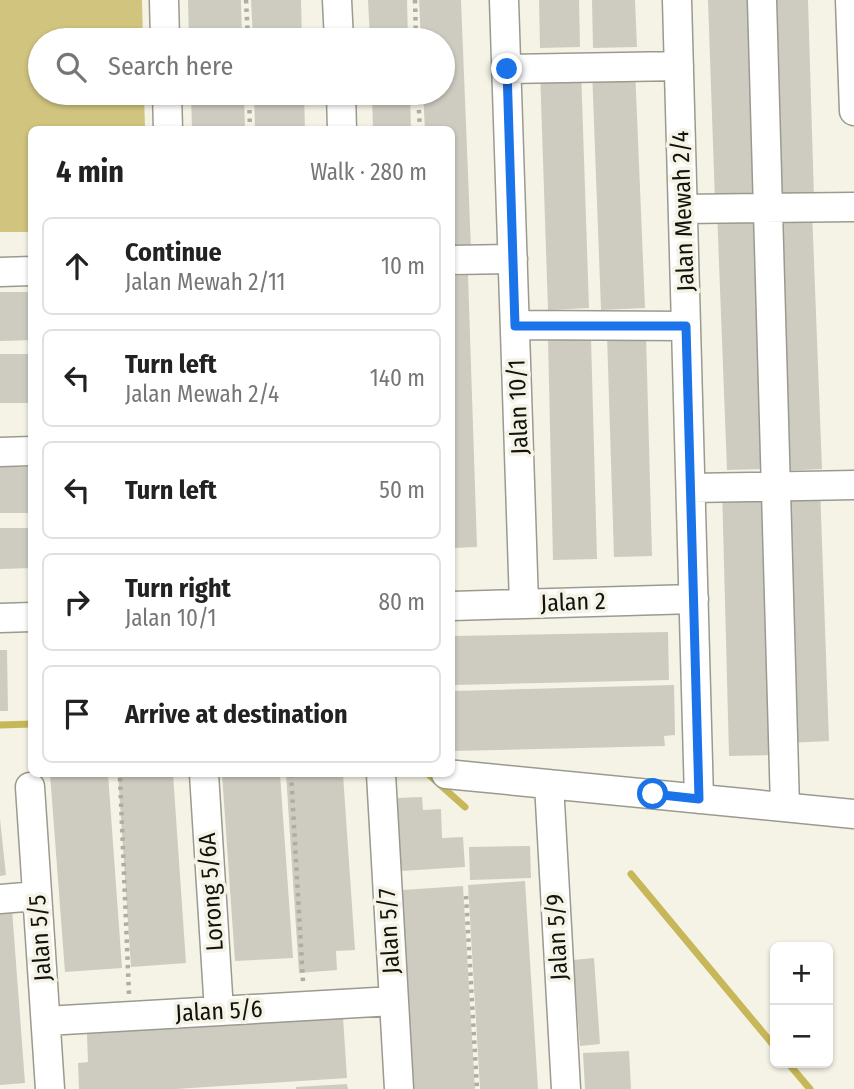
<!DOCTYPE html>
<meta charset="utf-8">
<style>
:root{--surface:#fff;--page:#f6f6f6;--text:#222;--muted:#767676;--line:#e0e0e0}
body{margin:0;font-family:"Fira Sans Condensed",sans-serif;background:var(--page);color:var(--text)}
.controls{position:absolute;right:21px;bottom:21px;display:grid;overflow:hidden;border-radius:10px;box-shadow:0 2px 5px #0004}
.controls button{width:63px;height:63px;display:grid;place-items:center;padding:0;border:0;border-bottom:2px solid var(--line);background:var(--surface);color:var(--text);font:35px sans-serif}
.stop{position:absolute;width:21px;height:21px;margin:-16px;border:5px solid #1a73e8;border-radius:50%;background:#fff}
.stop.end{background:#1a73e8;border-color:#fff;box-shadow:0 2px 7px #0008}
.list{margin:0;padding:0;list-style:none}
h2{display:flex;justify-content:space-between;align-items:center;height:91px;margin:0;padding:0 28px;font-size:30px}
h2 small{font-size:23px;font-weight:400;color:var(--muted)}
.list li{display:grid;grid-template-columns:46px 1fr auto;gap:21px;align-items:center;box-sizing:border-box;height:98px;margin:0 14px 14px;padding:0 14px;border:2px solid var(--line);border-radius:10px}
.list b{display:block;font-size:26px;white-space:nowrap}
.list p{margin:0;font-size:23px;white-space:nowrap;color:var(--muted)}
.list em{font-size:23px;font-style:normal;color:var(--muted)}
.icon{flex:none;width:38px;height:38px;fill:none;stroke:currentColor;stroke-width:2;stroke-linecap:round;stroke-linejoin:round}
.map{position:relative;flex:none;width:854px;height:1089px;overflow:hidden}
.search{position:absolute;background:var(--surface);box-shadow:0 2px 5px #0004;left:28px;top:28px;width:427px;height:77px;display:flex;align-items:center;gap:18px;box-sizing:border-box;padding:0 24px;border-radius:38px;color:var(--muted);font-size:26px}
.panel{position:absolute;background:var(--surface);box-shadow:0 2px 5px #0004;left:28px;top:126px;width:427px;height:651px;border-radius:10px}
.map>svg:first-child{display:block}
.green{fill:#d0c47e}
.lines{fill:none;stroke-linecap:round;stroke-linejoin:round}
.stream{stroke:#c7b758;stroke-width:7}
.building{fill:#ceccc0}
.minor-casing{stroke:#9b9a8e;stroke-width:31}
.path{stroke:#afada3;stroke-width:4.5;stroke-dasharray:3.5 5;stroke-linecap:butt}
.minor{stroke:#fff;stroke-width:28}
.route{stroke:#1a73e8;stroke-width:9}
.labels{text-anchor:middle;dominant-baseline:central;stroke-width:7;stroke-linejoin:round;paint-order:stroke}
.street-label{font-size:24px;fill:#13130e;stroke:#f5f3e6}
</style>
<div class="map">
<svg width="854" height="1089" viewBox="0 0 854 1089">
<rect width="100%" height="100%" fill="#f5f3e6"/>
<path class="green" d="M0 0H142L143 40H40V93H144L145 129 32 130 31 232H0Z"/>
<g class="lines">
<path class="stream" d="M0 725 32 724
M428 774 465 807
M631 874 775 1047
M788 1063 810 1089"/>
</g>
<path class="building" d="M188 0H241L242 40H189Z
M251 0H301L302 40H253Z
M368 0H407L408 40H370Z
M419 0H461L471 249 452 250V130H425L423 93H443V40H421Z
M539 0H579L580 47 540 48Z
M592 0H635L637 47 593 48Z
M708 0H751L757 201 715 202Z
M765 0H808L814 198 772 199Z
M635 68 645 308 601 310 592 69Z
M581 69 589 308 548 310 540 70Z
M191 93H244L245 130H192Z
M254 93H304L305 130H255Z
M372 93H410L411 130H373Z
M756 209 765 469 727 470 717 211Z
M812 210 822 469 781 471 770 212Z
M468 275 477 547 452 548V276Z
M0 292H32V340L0 341Z
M646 334 652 556 614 557 607 335Z
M591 338 597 559 553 560 548 339Z
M0 354H32V403H0Z
M0 467H32V513H0Z
M765 486 772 755 729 756 722 487Z
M820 486 829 741 788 743 780 487Z
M0 528H32V568L0 569Z
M668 632 669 680 452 685V636Z
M0 650H7L8 711H0Z
M674 685 675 735 664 736 665 746 452 751V691Z
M50 774H108L122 968 65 972Z
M118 774H173L186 963 131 967Z
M222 774H280L293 958 235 961Z
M286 774H343L355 950 336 951 337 970 299 973Z
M422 797 423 810 441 809 442 838 463 837 465 867 401 871 397 798Z
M0 819 6 875 0 876Z
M530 846 531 878 470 880 469 847Z
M525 881 538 1089H480L468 885Z
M463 886 475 1089H414L402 890Z
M11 896 25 1083 0 1085V897Z
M594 958 600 1044 580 1046 573 960Z
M343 1017 347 1078 176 1089H79L78 1063 88 1062 87 1034Z
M629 1051 631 1089H585L583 1053Z
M347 1084 348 1089H296V1087Z"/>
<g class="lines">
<defs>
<path id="minor" d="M164 0 165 40
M337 0 339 40
M504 0 524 604
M677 0 699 799
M762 0 785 807
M850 0 854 111
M507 69 679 66
M167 93 168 130
M341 93 342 130
M683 209 854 207
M452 260 513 259
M0 272 32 271
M515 325 686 326
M0 452 32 451
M691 488 854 485
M452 606 694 599
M0 618 32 617
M204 774 219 1011
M381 774 399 1089
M446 774 854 814
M549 784 566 1089
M30 787 50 1089
M0 899 37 896
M46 1021 393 1001"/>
</defs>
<use href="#minor" class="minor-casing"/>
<path class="path" d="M246 0 248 40
M415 0 416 40
M249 93 250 130
M418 93 420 130
M291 774 303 982
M120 778 129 994
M466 896 477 1089"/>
<use href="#minor" class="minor"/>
</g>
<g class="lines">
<path class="route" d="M507 69 515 326H686L699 799 653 794"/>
</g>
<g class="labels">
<g class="street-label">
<text transform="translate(683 211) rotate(-92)">Jalan Mewah 2/4</text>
<text transform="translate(518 407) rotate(-92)">Jalan 10/1</text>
<text transform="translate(573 602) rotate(-2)">Jalan 2</text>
<text transform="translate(211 892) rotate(-94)">Lorong 5/6A</text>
<text transform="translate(389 931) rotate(-93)">Jalan 5/7</text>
<text transform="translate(557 937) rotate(-93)">Jalan 5/9</text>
<text transform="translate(40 938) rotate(-94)">Jalan 5/5</text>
<text transform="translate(219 1011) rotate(-3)">Jalan 5/6</text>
</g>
</g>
</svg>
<div class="controls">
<button>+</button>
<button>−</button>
</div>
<div class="stop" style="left:653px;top:794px"></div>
<div class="stop end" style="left:507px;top:69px"></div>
<div class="search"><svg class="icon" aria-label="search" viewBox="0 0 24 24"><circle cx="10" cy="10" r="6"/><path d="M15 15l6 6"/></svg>Search here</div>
<section class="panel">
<h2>4 min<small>Walk · 280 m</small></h2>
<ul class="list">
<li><svg class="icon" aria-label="ahead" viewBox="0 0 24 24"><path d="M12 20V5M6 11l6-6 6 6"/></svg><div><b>Continue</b><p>Jalan Mewah 2/11</p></div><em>10 m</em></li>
<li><svg class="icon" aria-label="left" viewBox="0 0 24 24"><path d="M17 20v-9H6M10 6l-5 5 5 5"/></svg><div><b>Turn left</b><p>Jalan Mewah 2/4</p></div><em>140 m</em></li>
<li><svg class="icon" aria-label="left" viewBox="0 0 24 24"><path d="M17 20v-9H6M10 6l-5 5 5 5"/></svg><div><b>Turn left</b></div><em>50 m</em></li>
<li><svg class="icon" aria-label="right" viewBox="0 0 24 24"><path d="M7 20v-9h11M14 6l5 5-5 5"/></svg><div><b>Turn right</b><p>Jalan 10/1</p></div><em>80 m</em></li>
<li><svg class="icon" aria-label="arrive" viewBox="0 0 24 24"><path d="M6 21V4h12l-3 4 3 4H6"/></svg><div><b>Arrive at destination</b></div></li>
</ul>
</section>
</div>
